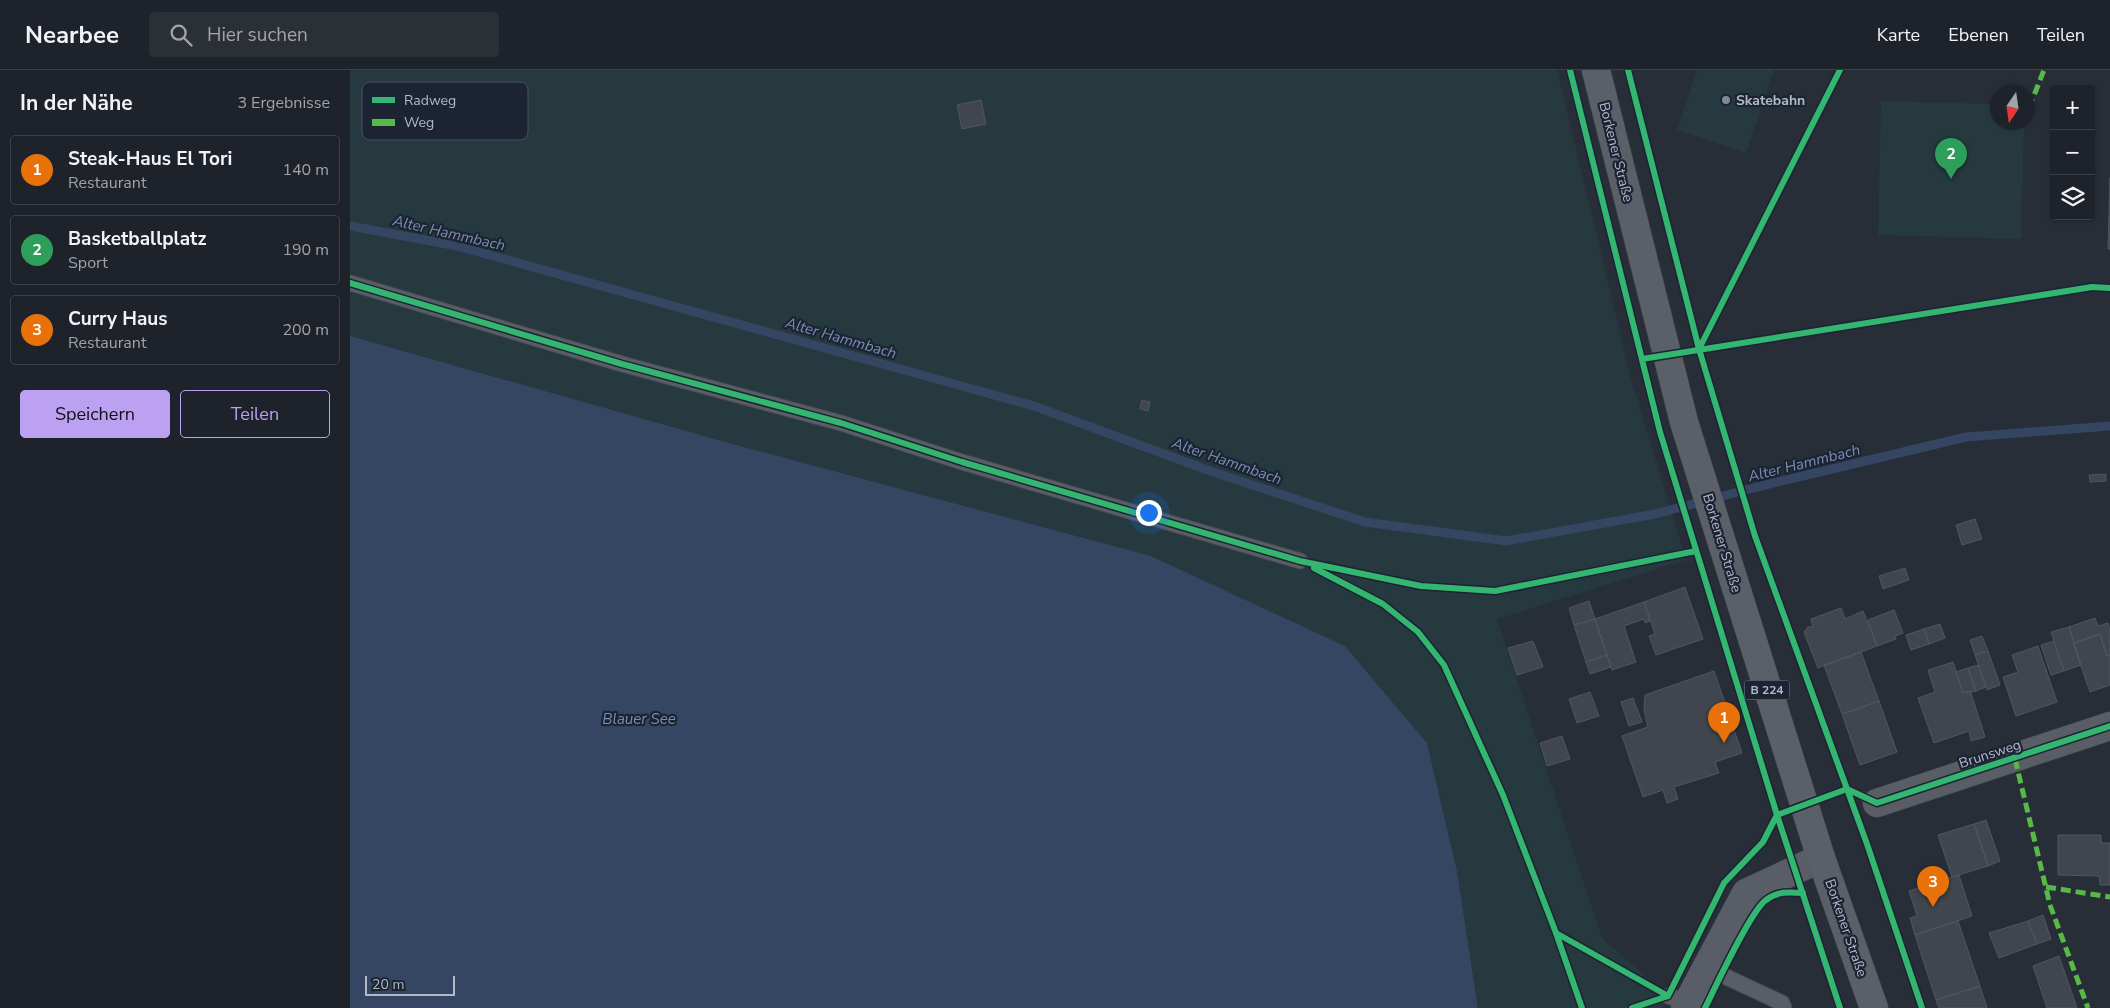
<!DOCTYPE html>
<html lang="de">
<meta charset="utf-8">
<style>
:root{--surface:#1e222a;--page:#2b2f36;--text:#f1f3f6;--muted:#a1a4a8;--line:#3c3f47;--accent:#bca0f2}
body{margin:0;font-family:"Nunito Sans",sans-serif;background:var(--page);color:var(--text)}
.controls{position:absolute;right:15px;top:15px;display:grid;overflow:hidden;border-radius:5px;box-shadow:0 1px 4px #0004}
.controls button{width:45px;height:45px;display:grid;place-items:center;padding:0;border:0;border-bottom:1px solid var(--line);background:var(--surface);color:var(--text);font:25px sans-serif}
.compass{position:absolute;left:1640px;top:15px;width:45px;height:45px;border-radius:50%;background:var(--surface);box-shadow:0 1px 4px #0004;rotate:193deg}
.scale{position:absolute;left:15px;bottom:12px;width:90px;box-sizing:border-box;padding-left:5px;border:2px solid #b2bac9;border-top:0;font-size:14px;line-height:18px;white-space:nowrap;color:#b2bac9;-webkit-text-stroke:4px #1c2433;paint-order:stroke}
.you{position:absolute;left:798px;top:442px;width:18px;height:18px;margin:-12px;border:4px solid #fff;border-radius:50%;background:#1a73e8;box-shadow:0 0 0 8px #1a73e833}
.badge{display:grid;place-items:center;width:32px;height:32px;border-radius:50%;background:var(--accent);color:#fff;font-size:16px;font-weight:700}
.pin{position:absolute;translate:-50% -41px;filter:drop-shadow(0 1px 2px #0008)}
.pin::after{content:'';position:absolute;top:26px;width:18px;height:15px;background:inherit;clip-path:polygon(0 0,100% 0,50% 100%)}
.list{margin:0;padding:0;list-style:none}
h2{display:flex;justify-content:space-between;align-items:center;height:65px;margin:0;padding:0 20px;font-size:21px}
h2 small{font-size:16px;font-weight:400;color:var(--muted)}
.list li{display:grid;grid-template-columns:32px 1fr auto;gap:15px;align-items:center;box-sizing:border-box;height:70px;margin:0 10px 10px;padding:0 10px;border:1px solid var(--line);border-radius:5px}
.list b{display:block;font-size:19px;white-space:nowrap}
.list p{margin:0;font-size:16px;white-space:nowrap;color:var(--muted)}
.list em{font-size:16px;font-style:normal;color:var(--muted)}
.actions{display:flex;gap:10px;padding:15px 20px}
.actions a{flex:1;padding:11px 0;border:1px solid var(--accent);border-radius:5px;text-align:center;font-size:18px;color:var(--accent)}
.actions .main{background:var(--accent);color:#111}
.icon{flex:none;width:28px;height:28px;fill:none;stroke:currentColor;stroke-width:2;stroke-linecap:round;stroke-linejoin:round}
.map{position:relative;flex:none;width:1760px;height:938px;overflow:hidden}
header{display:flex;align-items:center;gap:30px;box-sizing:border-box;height:70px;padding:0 25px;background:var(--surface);border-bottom:1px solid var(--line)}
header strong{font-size:24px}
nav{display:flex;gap:28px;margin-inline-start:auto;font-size:18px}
.search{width:350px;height:45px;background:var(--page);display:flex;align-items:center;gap:12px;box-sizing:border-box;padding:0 18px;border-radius:5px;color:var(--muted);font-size:19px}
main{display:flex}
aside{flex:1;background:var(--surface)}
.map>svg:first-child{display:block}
.green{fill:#25393e}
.water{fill:#344662}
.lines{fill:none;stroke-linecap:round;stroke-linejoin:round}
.stream{stroke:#344662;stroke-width:9}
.building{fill:#40454e;stroke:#50565f}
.lane-casing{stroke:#454951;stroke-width:17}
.street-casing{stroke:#454951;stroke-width:29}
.primary-casing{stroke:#464b55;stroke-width:29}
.lane{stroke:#595d65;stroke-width:15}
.street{stroke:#595d65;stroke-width:28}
.primary{stroke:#5b5f67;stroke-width:28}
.quiet{stroke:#58b947;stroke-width:5;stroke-dasharray:10 5;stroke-linecap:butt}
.cycleway-casing{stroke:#1c2433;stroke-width:9}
.cycleway{stroke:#33b770;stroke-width:6}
.poi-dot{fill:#828996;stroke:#1c2433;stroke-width:2}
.labels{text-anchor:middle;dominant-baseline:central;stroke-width:4.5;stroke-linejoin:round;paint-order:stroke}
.shield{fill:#1c2433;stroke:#858d9c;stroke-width:1}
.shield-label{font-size:12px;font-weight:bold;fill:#b2bac9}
.poi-label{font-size:14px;font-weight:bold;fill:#b2bac9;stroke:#1c2433;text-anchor:start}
.street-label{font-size:14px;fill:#b2bac9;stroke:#1c2433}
.water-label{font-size:15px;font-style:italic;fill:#798eb2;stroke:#1c2433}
.key{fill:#1c2433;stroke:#495160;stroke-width:1}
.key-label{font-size:14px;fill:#b2bac9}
</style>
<header>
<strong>Nearbee</strong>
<div class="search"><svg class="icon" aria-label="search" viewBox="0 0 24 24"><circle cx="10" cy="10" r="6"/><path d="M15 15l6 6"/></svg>Hier suchen</div>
<nav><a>Karte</a><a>Ebenen</a><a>Teilen</a></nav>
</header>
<main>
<aside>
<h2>In der Nähe<small>3 Ergebnisse</small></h2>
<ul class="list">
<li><span class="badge" style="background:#e8710a">1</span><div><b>Steak-Haus El Tori</b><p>Restaurant</p></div><em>140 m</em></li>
<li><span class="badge" style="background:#2e9e5b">2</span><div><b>Basketballplatz</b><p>Sport</p></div><em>190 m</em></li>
<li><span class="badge" style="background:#e8710a">3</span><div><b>Curry Haus</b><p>Restaurant</p></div><em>200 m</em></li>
</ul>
<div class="actions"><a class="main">Speichern</a><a>Teilen</a></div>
</aside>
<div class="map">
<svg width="1760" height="938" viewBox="0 0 1760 938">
<rect width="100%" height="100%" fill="#282e38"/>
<path class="green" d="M0 0H1207L1281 309 1336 490 1147 549 1252 868 1318 926 1312 938H1128L1107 801 1077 673 995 576 801 486 379 373 0 266Z
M1347 0H1424L1396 83 1327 60Z
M1531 31 1647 34 1648 52 1674 53 1671 169 1528 165Z"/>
<path class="water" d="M0 266 379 373 801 486 995 576 1077 673 1107 801 1128 938H0Z"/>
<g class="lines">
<path class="stream" d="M0 156 107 176 684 336 863 402 1015 452 1156 471 1305 444 1407 417 1616 367 1760 356"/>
</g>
<path class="building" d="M631 30 636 54 612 59 607 35Z
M1760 108V179H1758Z
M792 330 800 332 798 341 790 339Z
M1756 404V411L1740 412 1739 405Z
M1625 449 1632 469 1612 475 1606 455Z
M1555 498 1559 510 1533 519 1529 506Z
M1335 517 1353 569 1306 585 1299 566 1305 564 1294 532Z
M1239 531 1245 549 1224 555 1219 538Z
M1294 532 1300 551 1295 553 1294 549 1274 556 1286 592 1262 600 1245 549Z
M1491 538 1495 549 1513 541 1527 576 1468 598 1454 562 1458 557H1463L1461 549Z
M1544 540 1553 563 1545 566 1546 569 1527 576 1518 550Z
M1745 548 1748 556 1758 553 1760 560V585L1757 586 1750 564 1724 573 1719 557Z
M1245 549 1257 585 1236 592 1224 555Z
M1590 554 1595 568 1579 574 1574 559Z
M1719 557 1731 595 1714 601 1701 562Z
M1574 559 1579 574 1561 580 1556 565Z
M1750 564 1757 586 1760 585V615L1740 622 1723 573Z
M1632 566 1638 581 1625 585 1620 570Z
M1183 571 1193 597 1167 605 1158 578Z
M1704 571 1714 601 1701 605 1691 575Z
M1688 576 1707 632 1666 646 1653 607 1668 602 1662 585Z
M1638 581 1650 615 1637 620 1625 585Z
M1511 582 1529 631 1492 644 1474 595Z
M1257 585 1261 597 1240 604 1236 592Z
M1603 592 1613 623 1620 621 1621 623 1635 667 1621 671 1619 661 1584 673 1568 628 1585 622 1578 600Z
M1628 595 1636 617 1626 621 1618 598Z
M1618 598 1626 621 1613 623 1606 602Z
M1364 601 1392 683 1365 692 1369 703 1324 717 1328 729 1317 733 1313 720 1293 727 1272 666 1298 657 1294 640 1295 625Z
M1240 622 1249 646 1227 653 1219 629Z
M1283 628 1292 652 1279 656 1271 632Z
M1529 631 1547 682 1510 695 1492 644Z
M1212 666 1220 689 1197 696 1190 673Z
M1636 750 1650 791 1638 796 1624 754Z
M1624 754 1638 796 1602 807 1588 765Z
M1708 765H1751V773H1760V815H1750L1749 806 1708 805Z
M1609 805 1622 846 1565 865 1560 848 1567 846 1559 821Z
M1693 845 1701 869 1687 874 1678 851Z
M1608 851 1630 916 1586 930 1565 865Z
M1678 851 1687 874 1649 888 1639 863Z
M1709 886 1727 938H1697L1683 896Z
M1630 916 1637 938H1589L1586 930Z"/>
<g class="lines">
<defs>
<path id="lane" d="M0 213 272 294 491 353 612 392 950 491
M1357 898 1432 933 1434 938
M1318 926 1338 932"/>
<path id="street" d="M1527 733 1760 656
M1335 938 1396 823 1471 788"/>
<path id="primary" d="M1246 0 1334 352 1471 788 1524 938"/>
</defs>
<use href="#lane" class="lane-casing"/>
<use href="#street" class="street-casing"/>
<use href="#primary" class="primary-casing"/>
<use href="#lane" class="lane"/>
<use href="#street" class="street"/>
<use href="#primary" class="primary"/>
<path class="quiet" d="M1679 38 1694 0
M1665 689 1700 835 1738 938
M1696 817 1760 827"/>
<defs>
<path id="cycleway" d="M1220 0 1310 362 1427 745 1490 938
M1278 0 1349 279 1405 466 1517 774 1572 938
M0 213 272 294 491 353 612 392 950 491 1071 516 1145 521 1346 481
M1349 279 1490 0
M1292 289 1742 217 1760 218
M964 498 1033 534 1068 562 1094 595 1153 725 1206 863 1318 926
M1206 863 1232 938
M1282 938 1318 926 1374 813 1413 772 1427 745 1497 719 1527 733 1760 656
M1355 938C1365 918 1401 840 1416 830 1428 821 1439 822 1453 823"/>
</defs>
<use href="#cycleway" class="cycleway-casing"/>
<use href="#cycleway" class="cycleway"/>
</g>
<circle class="poi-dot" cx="1376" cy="30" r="5"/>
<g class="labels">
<rect class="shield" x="1394.5" y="610.5" width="45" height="19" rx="4"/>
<g class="shield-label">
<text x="1417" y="620">B 224</text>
</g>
<g class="poi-label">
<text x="1386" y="30">Skatebahn</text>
</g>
<g class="street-label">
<text transform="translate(1266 82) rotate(76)">Borkener Straße</text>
<text transform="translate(1372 473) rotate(73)">Borkener Straße</text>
<text transform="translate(1640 684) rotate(-18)">Brunsweg</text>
<text transform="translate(1496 858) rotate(71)">Borkener Straße</text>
</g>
<g class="water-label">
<text transform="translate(99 163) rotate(13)">Alter Hammbach</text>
<text transform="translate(491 268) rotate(16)">Alter Hammbach</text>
<text transform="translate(877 391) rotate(19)">Alter Hammbach</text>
<text transform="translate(1454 393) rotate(-14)">Alter Hammbach</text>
<text x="289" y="649">Blauer See</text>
</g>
</g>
<rect x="12" y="12" width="166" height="58" rx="8" class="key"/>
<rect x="22" y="27" width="23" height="6" fill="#33b770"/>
<rect x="22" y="49" width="23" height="7" fill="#58b947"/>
<g class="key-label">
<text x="54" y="35">Radweg</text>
<text x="54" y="57">Weg</text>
</g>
</svg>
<div class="controls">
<button>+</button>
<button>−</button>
<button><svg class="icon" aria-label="layers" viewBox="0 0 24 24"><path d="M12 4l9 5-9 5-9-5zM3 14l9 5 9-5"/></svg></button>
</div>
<svg class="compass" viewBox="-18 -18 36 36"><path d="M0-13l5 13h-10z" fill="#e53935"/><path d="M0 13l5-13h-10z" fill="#a1a4a8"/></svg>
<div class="scale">20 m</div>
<div class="you"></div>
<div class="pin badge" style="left:1374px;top:673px;background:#e8710a">1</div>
<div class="pin badge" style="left:1601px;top:109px;background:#2e9e5b">2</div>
<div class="pin badge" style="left:1583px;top:837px;background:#e8710a">3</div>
</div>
</main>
